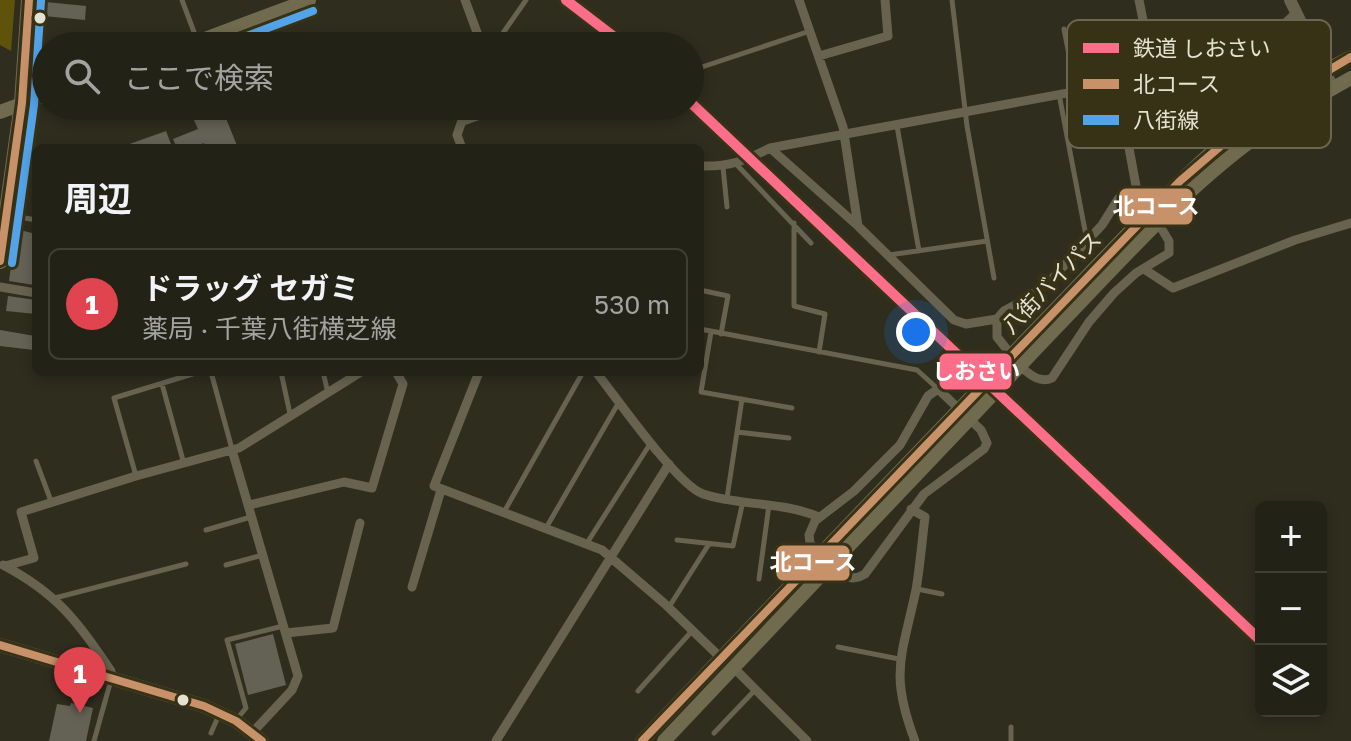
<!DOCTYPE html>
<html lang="ja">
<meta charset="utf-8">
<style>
:root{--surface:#232216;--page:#2b2a1f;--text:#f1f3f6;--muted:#a3a4a1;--line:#403f35;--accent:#a5a392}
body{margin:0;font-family:"Golos Text","Noto Sans JP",sans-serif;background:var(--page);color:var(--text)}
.controls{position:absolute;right:24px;bottom:24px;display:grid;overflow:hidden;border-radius:12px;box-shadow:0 4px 12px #0003}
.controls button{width:72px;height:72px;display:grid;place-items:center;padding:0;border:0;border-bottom:2px solid var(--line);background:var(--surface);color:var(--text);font:40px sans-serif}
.you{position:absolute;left:916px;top:332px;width:28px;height:28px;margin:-20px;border:6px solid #fff;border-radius:50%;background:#1a73e8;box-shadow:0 0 0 12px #1a73e833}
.badge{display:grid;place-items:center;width:52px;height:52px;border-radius:50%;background:var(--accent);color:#fff;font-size:26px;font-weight:700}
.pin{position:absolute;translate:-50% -66px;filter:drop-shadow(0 2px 4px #0008)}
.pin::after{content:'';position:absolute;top:42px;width:28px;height:24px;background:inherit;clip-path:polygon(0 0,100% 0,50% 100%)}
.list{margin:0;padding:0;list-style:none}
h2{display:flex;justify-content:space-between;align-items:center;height:104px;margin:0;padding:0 32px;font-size:34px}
h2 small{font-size:26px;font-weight:400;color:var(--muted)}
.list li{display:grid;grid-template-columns:52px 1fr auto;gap:24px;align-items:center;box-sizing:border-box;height:112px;margin:0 16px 16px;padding:0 16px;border:2px solid var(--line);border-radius:12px}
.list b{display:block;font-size:30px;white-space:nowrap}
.list p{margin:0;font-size:26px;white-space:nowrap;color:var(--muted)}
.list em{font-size:26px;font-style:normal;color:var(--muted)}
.icon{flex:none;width:44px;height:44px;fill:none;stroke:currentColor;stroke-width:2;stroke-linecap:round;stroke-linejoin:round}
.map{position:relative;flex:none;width:1351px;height:741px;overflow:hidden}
.search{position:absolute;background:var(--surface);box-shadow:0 4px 12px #0003;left:32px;top:32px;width:672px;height:88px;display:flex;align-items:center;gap:20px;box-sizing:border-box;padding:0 28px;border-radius:44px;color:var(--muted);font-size:30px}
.panel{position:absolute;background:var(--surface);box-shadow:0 4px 12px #0003;left:32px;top:144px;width:672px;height:232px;border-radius:12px}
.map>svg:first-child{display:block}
.green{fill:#5f530c}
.building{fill:#646255}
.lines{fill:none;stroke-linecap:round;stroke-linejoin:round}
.service{stroke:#67634f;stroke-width:5}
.minor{stroke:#67634f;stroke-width:9}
.tertiary{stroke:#67634f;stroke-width:12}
.primary{stroke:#706a4e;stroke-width:14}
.trunk{stroke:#6f6a50;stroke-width:16}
.primary-bridge{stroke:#706a4e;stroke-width:14}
.bus-1-casing{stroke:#373216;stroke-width:14}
.bus-2-casing{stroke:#373216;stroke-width:14}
.bus-1{stroke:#c7916a;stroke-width:8}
.bus-2{stroke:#53a3e8;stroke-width:8}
.rail-1-casing{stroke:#373216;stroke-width:16}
.rail-1{stroke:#fb6d88;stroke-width:10}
.bus-dot{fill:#e5e2d1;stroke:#373216;stroke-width:3}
.labels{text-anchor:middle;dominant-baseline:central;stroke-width:8;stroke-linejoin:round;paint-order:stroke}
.street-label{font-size:22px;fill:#e5e2d1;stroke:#373216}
.key{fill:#373216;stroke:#6b674e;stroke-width:2}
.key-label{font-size:22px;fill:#e5e2d1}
.line-badge{stroke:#373216;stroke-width:3}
.badge-label{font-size:22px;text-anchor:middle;font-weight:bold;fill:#fff}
</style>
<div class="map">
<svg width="1351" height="741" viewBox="0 0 1351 741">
<rect width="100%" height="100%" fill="#2f2d1e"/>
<path class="green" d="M0 0H15L11 51 0 45Z"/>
<path class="building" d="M46 2 86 6 85 20 44 16Z
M221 106 238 148H206L204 143 191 148H177L173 139 198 129 193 118Z
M166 131 171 144 159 148H124V146Z
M16 229 36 234 34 285 9 281Z
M8 296 36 300V314L6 311Z
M0 330 35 336 34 350 0 346Z
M273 634 286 685 248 695 235 644Z
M71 703 93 708 86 741H49L57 704 70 706Z"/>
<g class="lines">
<path class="service" d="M182 0 197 40
M952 0 967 126 994 278
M1064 29 1076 91
M494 46 526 0
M690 71 810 31
M1059 94 1087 241
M461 124 512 106
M897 126 919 251
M736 164 811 243
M723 167 727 207
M8 215 36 220
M794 223V306L825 314 819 352
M889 255 987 241
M700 290 728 296 721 334
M700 329 917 370 938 389
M711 332 701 392 792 408
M211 372 232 449
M281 372 290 414
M323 372 328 393
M162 384 184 464
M737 432 789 438
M36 461 51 501
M136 476 114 398 199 372
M727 498 742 399
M504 512 583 372
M546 528 619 402
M206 530 251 517
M677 540 733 546 743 501
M587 543 650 444
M226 565 263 555
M759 579 769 505
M917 589 942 594
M55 598 186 564
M669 607 709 544
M838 647 899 659
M638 691 692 631
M236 720 246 708 227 640 279 627
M1011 727V741
M211 733 218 717
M714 733 755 690
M94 741 111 680"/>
<path class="minor" d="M465 0 482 46
M799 0 843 127 858 226
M1139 0 1154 76
M819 56 888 36 885 0
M1117 83 1136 186 1133 198
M462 148 457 135 467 106
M770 148 858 226 954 320 966 324 997 319
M700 166C730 167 744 161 770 148L1246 60 1296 13
M1150 213 1133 198H1119L1102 225 1049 282 1024 300 1004 311 997 319V337C1010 352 1031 388 1052 378L1089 322 1114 293 1136 273 1169 253V241L1158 223
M1144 269 1173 288 1295 240 1351 223
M0 287 36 293
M479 372 434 486 602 550 665 604 722 659
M596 372C616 397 677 485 703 494 739 506 781 501 819 517
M232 450 298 676 292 690 252 733
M249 505 344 482 372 488 403 384 396 372
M911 509 925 517C922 541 920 566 916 590 902 656 889 673 915 741
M819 555 810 543 809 535 815 521 854 491 900 445 928 396 938 389 981 430 987 443 984 449 924 494 865 574C850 583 842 575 830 565
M3 565C58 594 77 621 111 671V678
M5 566 34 558 21 512 136 476 239 448 361 372
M412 587 441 490
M286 633 333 628 360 523
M734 668 807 741
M496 741 669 464"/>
<path class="tertiary" d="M1290 0 1333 88"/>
<path class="primary" d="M186 46 309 0
M0 112 46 95
M1042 323C1106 257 1168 188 1238 129 1271 99 1312 78 1351 57
M1052 332C1116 266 1178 195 1252 140 1283 117 1317 97 1351 78
M0 645 204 706 236 721 262 741
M642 741 832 542
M664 741 843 552"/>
<path class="trunk" d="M0 261 22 103 29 0"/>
<path class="primary-bridge" d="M832 542 1042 323
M843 552 1052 332"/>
<defs>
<path id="bus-1" d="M0 261 22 103 29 0
M0 645 204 706 236 721 262 741
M642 741 1180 181 1265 108 1351 57"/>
<path id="bus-2" d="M220 46 313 11
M12 263 34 105 41 1"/>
</defs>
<use href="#bus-1" class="bus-1-casing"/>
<use href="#bus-2" class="bus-2-casing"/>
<use href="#bus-1" class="bus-1"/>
<use href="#bus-2" class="bus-2"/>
<defs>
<path id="rail-1" d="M566 0 626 46
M690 102 1261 641"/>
</defs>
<use href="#rail-1" class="rail-1-casing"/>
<use href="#rail-1" class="rail-1"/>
</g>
<g class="bus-dot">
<circle cx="40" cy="18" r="7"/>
<circle cx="183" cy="700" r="7"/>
</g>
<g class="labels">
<g class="street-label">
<text transform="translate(1051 282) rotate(-46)">八街バイパス</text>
</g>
</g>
<rect x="1067" y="20" width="264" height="128" rx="12" class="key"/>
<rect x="1083" y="43" width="36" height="10" fill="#fb6d88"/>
<rect x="1083" y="79" width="36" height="10" fill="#c7916a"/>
<rect x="1083" y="115" width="36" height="10" fill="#53a3e8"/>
<g class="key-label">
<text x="1133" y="56">鉄道 しおさい</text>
<text x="1133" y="92">北コース</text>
<text x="1133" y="128">八街線</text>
</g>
<g class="line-badge">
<rect x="1118" y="187" width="76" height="39" rx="8" fill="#c7916a"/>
<rect x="938" y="352" width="75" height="39" rx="8" fill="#fb6d88"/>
<rect x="775" y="544" width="76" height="38" rx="8" fill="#c7916a"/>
</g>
<g class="badge-label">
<text x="1156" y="214">北コース</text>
<text x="976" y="379">しおさい</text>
<text x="813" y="570">北コース</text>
</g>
</svg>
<div class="controls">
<button>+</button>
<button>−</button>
<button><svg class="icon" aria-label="layers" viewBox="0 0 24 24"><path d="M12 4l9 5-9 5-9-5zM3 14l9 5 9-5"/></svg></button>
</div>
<div class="you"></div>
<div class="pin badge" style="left:80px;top:713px;background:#e0444e">1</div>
<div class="search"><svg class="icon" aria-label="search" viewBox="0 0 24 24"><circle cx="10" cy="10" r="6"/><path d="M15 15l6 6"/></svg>ここで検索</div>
<section class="panel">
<h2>周辺<small></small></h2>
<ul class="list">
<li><span class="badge" style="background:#e0444e">1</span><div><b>ドラッグ セガミ</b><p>薬局 · 千葉八街横芝線</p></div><em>530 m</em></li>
</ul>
</section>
</div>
